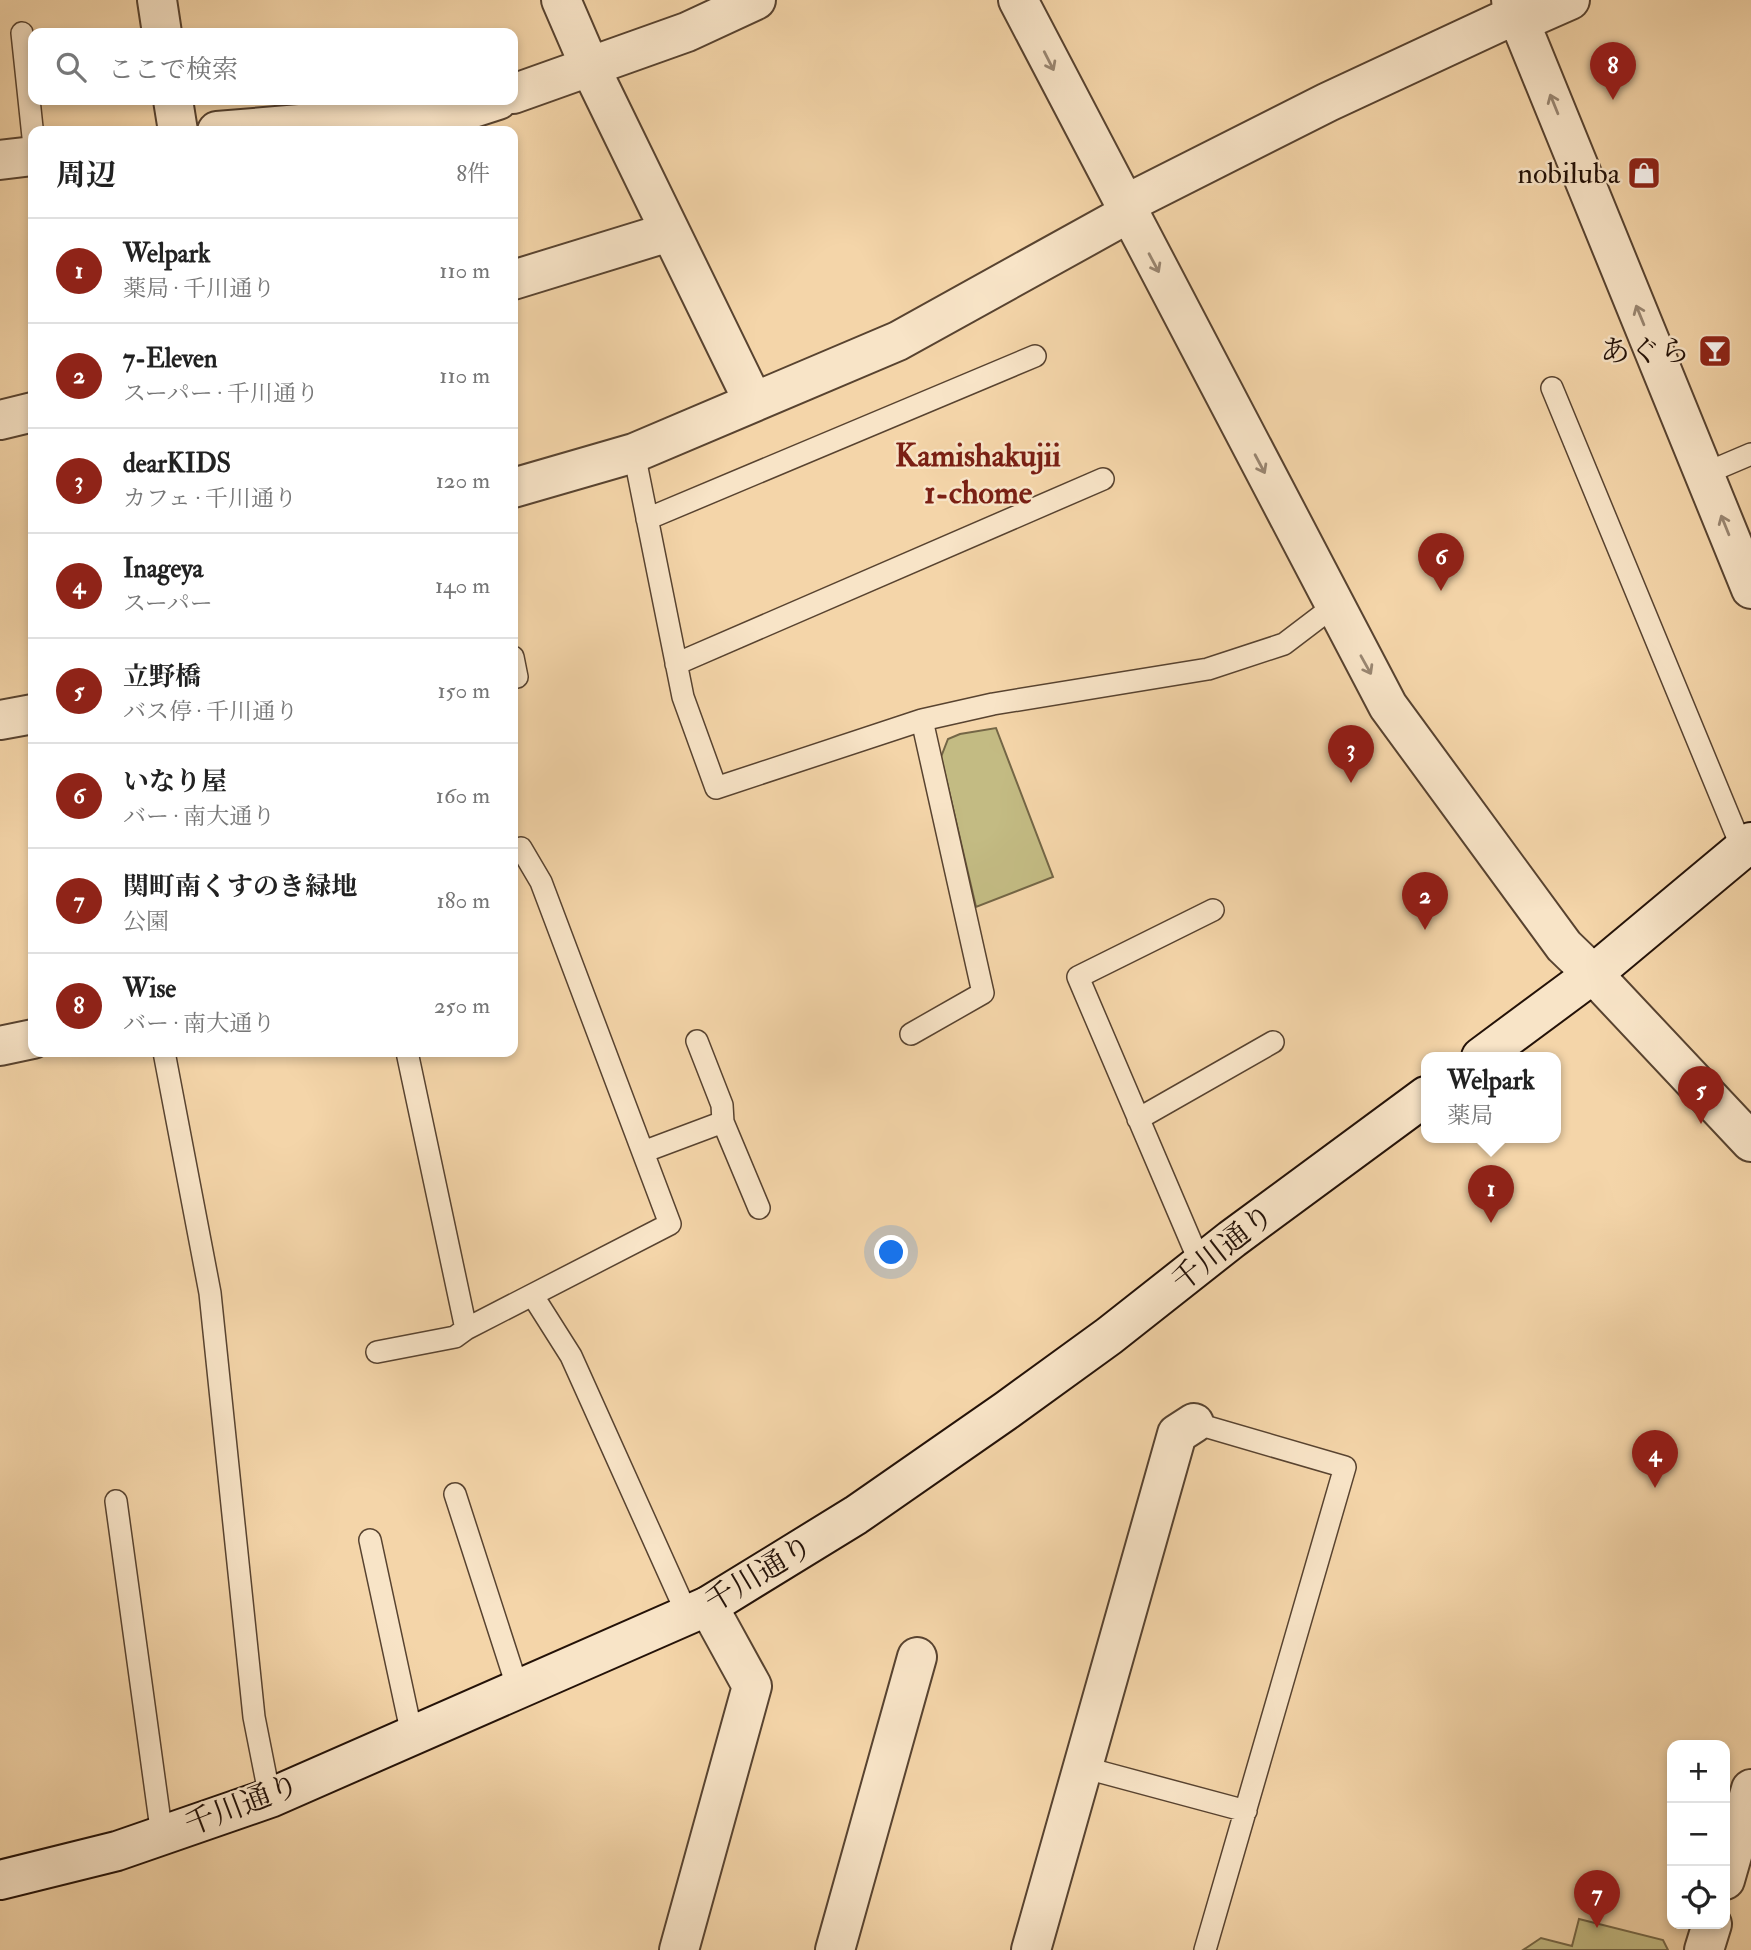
<!DOCTYPE html>
<html lang="ja">
<meta charset="utf-8">
<style>
:root{--surface:#fff;--page:#f2f2f2;--text:#222;--muted:#767676;--line:#e0e0e0;--accent:#8f2418}
body{margin:0;font-family:"IM FELL Double Pica","Noto Serif JP",serif;background:var(--page);color:var(--text)}
.controls{position:absolute;right:21px;bottom:21px;display:grid;overflow:hidden;border-radius:14px;box-shadow:0 4px 10px #0003}
.controls button{width:63px;height:63px;display:grid;place-items:center;padding:0;border:0;border-bottom:2px solid var(--line);background:var(--surface);color:var(--text);font:35px sans-serif}
.you{position:absolute;left:892px;top:1253px;width:24px;height:24px;margin:-18px;border:5px solid #fff;border-radius:50%;background:#1a73e8;box-shadow:0 0 0 10px #1a73e833}
.badge{display:grid;place-items:center;width:46px;height:46px;border-radius:50%;background:var(--accent);color:#fff;font-size:23px;font-weight:700}
.pin{position:absolute;translate:-50% -58px;filter:drop-shadow(0 2px 4px #0008)}
.pin::after{content:'';position:absolute;top:37px;width:24px;height:21px;background:inherit;clip-path:polygon(0 0,100% 0,50% 100%)}
.popup{position:absolute;left:1421px;top:1052px;width:140px;height:91px;box-sizing:border-box;display:grid;place-content:center;border-radius:14px;background:var(--surface);filter:drop-shadow(0 2px 5px #0005);font-size:23px;white-space:nowrap;color:var(--muted)}
.popup b{font-size:26px;color:var(--text)}
.popup::after{content:'';position:absolute;left:50%;top:100%;margin-left:-14px;border:14px solid transparent;border-top-color:var(--surface)}
.list{margin:0;padding:0;list-style:none}
h2{display:flex;justify-content:space-between;align-items:center;height:91px;margin:0;padding:0 28px;font-size:30px}
h2 small{font-size:23px;font-weight:400;color:var(--muted)}
.list li{display:grid;grid-template-columns:46px 1fr auto;gap:21px;align-items:center;box-sizing:border-box;height:105px;padding:0 28px;border-top:2px solid var(--line)}
.list b{display:block;font-size:26px;white-space:nowrap}
.list p{margin:0;font-size:23px;white-space:nowrap;color:var(--muted)}
.list em{font-size:23px;font-style:normal;color:var(--muted)}
.icon{flex:none;width:38px;height:38px;fill:none;stroke:currentColor;stroke-width:2;stroke-linecap:round;stroke-linejoin:round}
.map{position:relative;flex:none;width:1751px;height:1950px;overflow:hidden}
.search{position:absolute;background:var(--surface);box-shadow:0 4px 10px #0003;left:28px;top:28px;width:490px;height:77px;display:flex;align-items:center;gap:18px;box-sizing:border-box;padding:0 24px;border-radius:14px;color:var(--muted);font-size:26px}
.panel{position:absolute;background:var(--surface);box-shadow:0 4px 10px #0003;left:28px;top:126px;width:490px;height:931px;border-radius:14px}
.map>svg:first-child{display:block}
.green{fill:#c3bb83;stroke:#746646;stroke-width:2}
.lines{fill:none;stroke-linecap:round;stroke-linejoin:round}
.service-casing{stroke:#584330;stroke-width:24}
.minor-casing{stroke:#584330;stroke-width:42}
.tertiary-casing{stroke:#584330;stroke-width:42}
.secondary-casing{stroke:#241208;stroke-width:42}
.service{stroke:#f8e4c7;stroke-width:21}
.minor{stroke:#f8e4c7;stroke-width:38}
.tertiary{stroke:#f8e4c7;stroke-width:38}
.secondary{stroke:#f8e4c7;stroke-width:38}
.oneway{stroke:#998671}
.labels{text-anchor:middle;dominant-baseline:central;stroke-width:5;stroke-linejoin:round;paint-order:stroke}
.poi-label{font-size:30px;fill:#241208;stroke:#f8e4c7;text-anchor:end}
.street-label{font-size:30px;fill:#241208;stroke:#f8e4c7}
.neighbourhood-label{font-size:32px;font-weight:bold;fill:#7a1f14;stroke:#f8e4c7}
</style>
<div class="map">
<svg width="1751" height="1950" viewBox="0 0 1751 1950">
<rect width="100%" height="100%" fill="#f4d5a9"/>
<filter id="stains"><feTurbulence type="fractalNoise" baseFrequency=".00286" numOctaves="4"/><feColorMatrix values="0 0 0 0 .2 0 0 0 0 .09 0 0 0 0 .02 0 0 0 .5 -.17"/></filter>
<radialGradient id="worn" r=".72"><stop offset=".6" stop-color="#630" stop-opacity="0"/><stop offset="1" stop-color="#630" stop-opacity=".3"/></radialGradient>
<path class="green" d="M996 728 1053 877 976 907 941 757 948 739 960 734Z
M1579 1919 1663 1940 1668 1950H1523L1541 1938 1572 1946Z"/>
<g class="lines">
<defs>
<path id="service" d="M22 33 33 137
M1552 388 1742 848
M634 453 683 697 716 788 922 720 993 704 1208 669 1284 644 1334 606
M1704 474 1751 454
M647 519 1035 356
M513 657 517 677
M676 664 1103 479
M911 1034 983 993 922 720
M164 1052 210 1293 254 1717 270 1798
M407 1052 466 1329 670 1224 541 882 521 848 513 851
M1138 1119 1273 1042
M723 1122 759 1208
M643 1152 723 1122 722 1105 697 1041
M1201 1265 1078 977 1213 910
M533 1296 571 1356 688 1616
M377 1352 455 1337 466 1329
M1194 1423 1345 1467 1205 1950
M455 1494 518 1689
M116 1501 162 1836
M370 1540 412 1735
M1082 1767 1246 1811"/>
<path id="minor" d="M157 0 162 33
M561 0 590 67 753 401
M1018 0 1388 706 1564 946 1593 974
M1511 0 1751 589
M1520 22 1570 0
M513 94 687 32 756 0
M173 100 178 131
M217 131 467 110 498 100
M0 160 33 156
M1124 205 1328 102 1517 14
M513 280 669 232
M0 420 33 412
M513 488 634 453 898 341 1129 213
M0 720 33 714
M0 1046 33 1039
M679 1950 752 1686 708 1606
M835 1950 917 1657
M1031 1950 1177 1434 1194 1423"/>
<path id="tertiary" d="M1593 974 1751 1142
M1725 1880 1751 1789
M1704 1950 1712 1924"/>
<path id="secondary" d="M1481 1057 1593 974 1751 842
M0 1880 117 1851 270 1798 708 1606 856 1515 1007 1410 1109 1336 1232 1239 1426 1096"/>
</defs>
<use href="#service" class="service-casing"/>
<use href="#minor" class="minor-casing"/>
<use href="#tertiary" class="tertiary-casing"/>
<use href="#secondary" class="secondary-casing"/>
<use href="#service" class="service"/>
<use href="#minor" class="minor"/>
<use href="#tertiary" class="tertiary"/>
<use href="#secondary" class="secondary"/>
</g>
<defs><path id="oneway-shaft" d="M-6 0H5M1.5-3L5.5 0L1.5 3" fill="none" stroke-width="1.6" stroke-linecap="round" stroke-linejoin="round" transform="scale(1.75)"/></defs>
<g class="oneway">
<use href="#oneway-shaft" transform="translate(1049 61) rotate(63)"/>
<use href="#oneway-shaft" transform="translate(1554 104) rotate(-112)"/>
<use href="#oneway-shaft" transform="translate(1154 263) rotate(62)"/>
<use href="#oneway-shaft" transform="translate(1640 315) rotate(-112)"/>
<use href="#oneway-shaft" transform="translate(1260 464) rotate(62)"/>
<use href="#oneway-shaft" transform="translate(1725 525) rotate(-112)"/>
<use href="#oneway-shaft" transform="translate(1366 665) rotate(61)"/>
</g>
<defs>
<symbol id="shop-square" viewBox="-11 -11 22 22"><rect x="-9" y="-9" width="18" height="18" rx="4" fill="#8f2418" stroke="#f8e4c7"/><path d="M-5-2.5h2.3a2.7 3.5 0 0 1 5.4 0H5L5.5 6h-11ZM-1.5-2.5h3a1.5 2.3 0 0 0-3 0Z" fill="#fff"/></symbol>
<symbol id="bar-square" viewBox="-11 -11 22 22"><rect x="-9" y="-9" width="18" height="18" rx="4" fill="#8f2418" stroke="#f8e4c7"/><path d="M-6-5H6L.8 .8V4.5H3.5V6h-7V4.5H-.8V.8Z" fill="#fff"/></symbol>
</defs>
<g fill-rule="evenodd">
<use href="#shop-square" x="1625" y="154" width="38" height="38"/>
<use href="#bar-square" x="1696" y="332" width="38" height="38"/>
</g>
<g class="labels">
<g class="poi-label">
<text x="1620" y="173">nobiluba</text>
<text x="1690" y="351">あぐら</text>
</g>
<g class="street-label">
<text transform="translate(1223 1248) rotate(-38)">千川通り</text>
<text transform="translate(759 1574) rotate(-31)">千川通り</text>
<text transform="translate(242 1805) rotate(-21)">千川通り</text>
</g>
<g class="neighbourhood-label">
<text x="978" y="456">Kamishakujii<tspan x="978" dy="37">1-chome</tspan></text>
</g>
</g>
<rect width="100%" height="100%" filter="url(#stains)"/>
<rect width="100%" height="100%" fill="url(#worn)"/>
</svg>
<div class="controls">
<button>+</button>
<button>−</button>
<button><svg class="icon" aria-label="locate" viewBox="0 0 24 24"><circle cx="12" cy="12" r="6"/><path d="M12 2v4M12 18v4M2 12h4M18 12h4"/></svg></button>
</div>
<div class="you"></div>
<div class="pin badge" style="left:1491px;top:1223px">1</div>
<div class="popup"><b>Welpark</b>薬局</div>
<div class="pin badge" style="left:1425px;top:930px">2</div>
<div class="pin badge" style="left:1351px;top:783px">3</div>
<div class="pin badge" style="left:1655px;top:1488px">4</div>
<div class="pin badge" style="left:1701px;top:1124px">5</div>
<div class="pin badge" style="left:1441px;top:591px">6</div>
<div class="pin badge" style="left:1597px;top:1928px">7</div>
<div class="pin badge" style="left:1613px;top:100px">8</div>
<div class="search"><svg class="icon" aria-label="search" viewBox="0 0 24 24"><circle cx="10" cy="10" r="6"/><path d="M15 15l6 6"/></svg>ここで検索</div>
<section class="panel">
<h2>周辺<small>8件</small></h2>
<ul class="list">
<li><span class="badge">1</span><div><b>Welpark</b><p>薬局 · 千川通り</p></div><em>110 m</em></li>
<li><span class="badge">2</span><div><b>7-Eleven</b><p>スーパー · 千川通り</p></div><em>110 m</em></li>
<li><span class="badge">3</span><div><b>dearKIDS</b><p>カフェ · 千川通り</p></div><em>120 m</em></li>
<li><span class="badge">4</span><div><b>Inageya</b><p>スーパー</p></div><em>140 m</em></li>
<li><span class="badge">5</span><div><b>立野橋</b><p>バス停 · 千川通り</p></div><em>150 m</em></li>
<li><span class="badge">6</span><div><b>いなり屋</b><p>バー · 南大通り</p></div><em>160 m</em></li>
<li><span class="badge">7</span><div><b>関町南くすのき緑地</b><p>公園</p></div><em>180 m</em></li>
<li><span class="badge">8</span><div><b>Wise</b><p>バー · 南大通り</p></div><em>250 m</em></li>
</ul>
</section>
</div>
